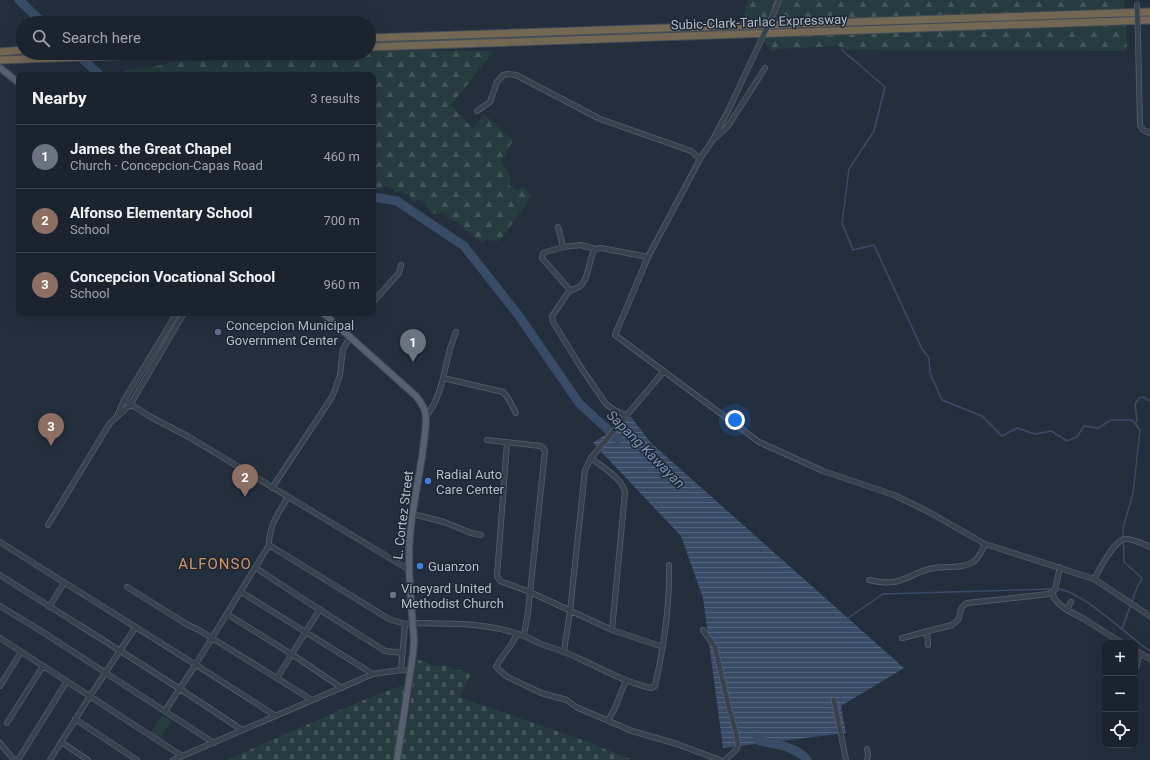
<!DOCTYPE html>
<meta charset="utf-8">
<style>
:root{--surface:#1b232e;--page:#242b36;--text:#f1f3f6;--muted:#a0a4aa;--line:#39404a;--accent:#8ab4f8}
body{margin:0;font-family:Roboto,sans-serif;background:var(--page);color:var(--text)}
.controls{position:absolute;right:12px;bottom:12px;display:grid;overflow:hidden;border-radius:8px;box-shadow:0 4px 16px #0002}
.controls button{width:36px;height:36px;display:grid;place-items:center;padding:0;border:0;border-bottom:1px solid var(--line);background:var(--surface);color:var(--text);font:20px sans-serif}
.you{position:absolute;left:735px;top:420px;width:14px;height:14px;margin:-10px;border:3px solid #fff;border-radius:50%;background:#1a73e8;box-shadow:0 0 0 6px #1a73e833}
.badge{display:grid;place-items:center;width:26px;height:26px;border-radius:50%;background:var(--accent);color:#fff;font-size:13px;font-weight:700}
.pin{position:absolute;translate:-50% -33px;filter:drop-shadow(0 1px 2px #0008)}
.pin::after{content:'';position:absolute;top:21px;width:14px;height:12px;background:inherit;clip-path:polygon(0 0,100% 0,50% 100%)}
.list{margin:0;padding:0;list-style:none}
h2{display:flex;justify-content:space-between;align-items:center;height:52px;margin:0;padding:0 16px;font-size:17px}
h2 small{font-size:13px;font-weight:400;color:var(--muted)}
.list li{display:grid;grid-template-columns:26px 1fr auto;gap:12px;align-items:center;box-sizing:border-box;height:64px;padding:0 16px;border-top:1px solid var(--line)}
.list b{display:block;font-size:15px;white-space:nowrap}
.list p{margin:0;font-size:13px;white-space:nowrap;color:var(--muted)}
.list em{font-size:13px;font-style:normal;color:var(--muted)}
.icon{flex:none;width:22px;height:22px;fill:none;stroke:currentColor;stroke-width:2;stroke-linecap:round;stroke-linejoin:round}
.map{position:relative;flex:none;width:1150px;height:760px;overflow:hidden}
.search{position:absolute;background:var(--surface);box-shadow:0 4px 16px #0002;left:16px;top:16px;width:360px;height:44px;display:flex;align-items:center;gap:10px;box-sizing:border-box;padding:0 14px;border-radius:22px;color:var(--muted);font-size:15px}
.panel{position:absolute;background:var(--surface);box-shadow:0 4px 16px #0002;left:16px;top:72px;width:360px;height:244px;border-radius:8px}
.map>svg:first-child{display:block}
.forest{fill:url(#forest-firs)}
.cemetery{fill:url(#cemetery-stones)}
.pitch{fill:#263c3f}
.water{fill:url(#water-rules)}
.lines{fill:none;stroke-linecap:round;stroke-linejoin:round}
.stream{stroke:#394c67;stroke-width:1.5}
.river{stroke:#394c67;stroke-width:9}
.minor-casing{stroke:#565f6c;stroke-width:6}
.major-casing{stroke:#414a57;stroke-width:8}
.highway-casing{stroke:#434c59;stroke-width:9}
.minor{stroke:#38414e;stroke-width:4.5}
.major{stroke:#56606e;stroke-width:6}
.highway{stroke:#746855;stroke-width:7}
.minor-bridge-casing{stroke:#565f6c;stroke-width:6;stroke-linecap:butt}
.minor-bridge{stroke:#38414e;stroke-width:4.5}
.service-dot{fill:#5c6f8a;stroke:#1d2633;stroke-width:1.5}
.shop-dot{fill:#3f7fe0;stroke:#1d2633;stroke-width:1.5}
.worship-dot{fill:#6b7280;stroke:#1d2633;stroke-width:1.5}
.labels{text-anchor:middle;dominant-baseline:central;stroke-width:3;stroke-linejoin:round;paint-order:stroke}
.street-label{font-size:13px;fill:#b4bcc9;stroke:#1d2633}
.poi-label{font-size:13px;fill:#b4bcc9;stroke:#1d2633;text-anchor:start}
.water-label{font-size:14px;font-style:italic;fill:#7c92b1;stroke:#1d2633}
.quarter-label{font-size:15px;letter-spacing:1px;fill:#d59563;stroke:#1d2633}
</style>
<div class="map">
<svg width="1150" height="760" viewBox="0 0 1150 760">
<defs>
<pattern id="forest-firs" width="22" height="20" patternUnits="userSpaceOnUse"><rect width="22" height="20" fill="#263c3f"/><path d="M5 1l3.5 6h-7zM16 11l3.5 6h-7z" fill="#435659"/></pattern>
<pattern id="cemetery-stones" width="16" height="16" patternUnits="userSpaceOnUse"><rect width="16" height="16" fill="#263c3f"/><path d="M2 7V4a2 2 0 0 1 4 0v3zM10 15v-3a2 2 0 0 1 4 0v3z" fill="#435659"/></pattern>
<pattern id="water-rules" width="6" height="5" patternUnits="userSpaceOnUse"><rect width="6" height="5" fill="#394c67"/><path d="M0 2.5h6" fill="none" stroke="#53647b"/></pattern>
</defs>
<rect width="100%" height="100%" fill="#242f3e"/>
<path class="forest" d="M748 0H1124L1127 51 842 50 839 46 778 49 773 52 744 18Z
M369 50 494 51 451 105 473 129 484 114 513 140 501 162 511 176 509 185 517 191 523 186 532 196 501 239 496 242 492 239 489 241 487 239 483 243 452 219 446 217 443 212C433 218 428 210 425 202L417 199 415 202 410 199 411 196C407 194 401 193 398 192L396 193 394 191V189L385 186 380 189 373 191V75H123L125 71 162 65 172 62 364 54 369 53Z"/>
<path class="cemetery" d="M416 659 435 666 444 665 471 674 459 697 580 739 630 759V760H401L412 693Z
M404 685 394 760H226L373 696Z"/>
<path class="pitch" d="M162 715 171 721 160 740 150 733Z"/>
<path class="water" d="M631 417 651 443 904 668 841 706 846 733 723 748 703 598 681 536 593 443Z"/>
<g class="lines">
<path class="stream" d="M842 50 885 87 874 131 849 169 842 223 853 250 874 245 922 349 929 358 930 373 942 400 982 416 1002 436 1017 428 1035 434 1051 431 1067 441 1077 437 1084 426 1098 428 1111 420H1132L1140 430 1133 494 1123 528 1124 562 1142 578 1136 590 1122 629
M1135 424 1137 421 1135 404 1139 398 1143 397 1150 401
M1056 589C1079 588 1129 637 1150 651
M848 618 883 594 1052 589"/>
<path class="river" d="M19 0 43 23
M76 53 100 75
M373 197 397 201 464 246 519 316 579 403 618 439
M757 738 760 741C776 745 796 746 807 760"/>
<defs>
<path id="minor" d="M776 8 779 0
M1138 38 1140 125 1143 130 1150 133
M757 49 728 111 712 141 700 159 648 257 615 335 759 442 823 471 894 495 927 511 985 544 1094 579C1100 569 1114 539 1126 539 1134 539 1143 544 1150 547
M477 111 490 102 497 82 503 75 508 74 516 75 600 119 691 151 700 159
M715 138 728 126 765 68
M558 227 563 247 543 253 542 258 570 290C591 288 586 263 595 249L601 248 648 257
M563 247 581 245 595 249
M570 290 552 316 553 322 582 369 606 404 614 410 626 415
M373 302 399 273 401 265
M443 378 503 392 508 398 516 413
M124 400 149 416 189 437 408 569
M118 414 124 400 177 313
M426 416C441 399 444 371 450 349 452 343 454 337 456 332
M487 440 541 446 543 448 545 451 528 612 524 635
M507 443 497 576 500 581 530 592 612 630 663 647
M591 458C602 467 621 477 625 492L612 630
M272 488 332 397 336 387 340 375 343 349 350 337
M413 514 444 522 471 533 481 535
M48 525 110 423 130 405 184 313
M0 542C91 600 184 656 274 715
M269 545 389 619 405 624 413 623C450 624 489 622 524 636 530 638 535 642 541 644 553 648 566 652 578 658 602 669 625 682 651 688L655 686C664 646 670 606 669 565
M256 568 306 601 385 651 403 653
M0 575C81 627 163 676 242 730
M1094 579 1150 616
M869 580C877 582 886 583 894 582 907 580 919 570 934 568 947 566 962 569 973 562 979 559 982 550 985 544
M127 587 188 625 199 630 312 700
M241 592 373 674
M1053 593 1054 598 1059 604 1067 610 1084 619 1122 643
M0 606 38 629 214 743
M49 607 64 583
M1067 610 1071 602
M227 614 293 655 342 688
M703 630 715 647 728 704 736 733 738 744 737 748 735 751 725 760
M927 631 928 645
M517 634C512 646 502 655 496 667L506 676 541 693 567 700 576 707 632 731 677 744 720 760
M0 638 182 756
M902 638 952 625 959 619C960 612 960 607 967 603L1049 594 1055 590 1060 567
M1135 650 1150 659
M564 651 570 611 585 470 591 458 596 452 664 371
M1136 668 1140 653
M401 670 405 624
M277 678 320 609
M0 686 21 652
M834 700 846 760
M165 711 196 664 269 545C269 525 278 514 288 497
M75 719 137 760
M608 721 615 708 626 680
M7 723 43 666
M61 742 88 760
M0 743 14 760
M18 760 67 681
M50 760 90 696 135 628
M173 760 373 674 401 670 411 671
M867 760 868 755 867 749"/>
<path id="major" d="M0 68 19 83
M323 313 416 396C421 402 426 409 426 418 425 457 413 496 410 536 407 571 412 607 414 642L413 654 397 760"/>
<path id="highway" d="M369 38 1150 12
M369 47 1150 20
M0 52 23 50
M0 60 197 53"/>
</defs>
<use href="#minor" class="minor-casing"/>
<use href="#major" class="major-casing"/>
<use href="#highway" class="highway-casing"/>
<use href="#minor" class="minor"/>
<use href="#major" class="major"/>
<use href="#highway" class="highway"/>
<defs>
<path id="minor-bridge" d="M1137 3 1138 38
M757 49 776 8"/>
</defs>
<use href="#minor-bridge" class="minor-bridge-casing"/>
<use href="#minor-bridge" class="minor-bridge"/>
</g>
<circle class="service-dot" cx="218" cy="332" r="4"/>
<g class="shop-dot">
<circle cx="428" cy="481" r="4"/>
<circle cx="420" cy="566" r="4"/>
</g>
<circle class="worship-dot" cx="393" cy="595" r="4"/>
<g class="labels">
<g class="street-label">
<text transform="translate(759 22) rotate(-2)">Subic-Clark-Tarlac Expressway</text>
<text transform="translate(403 515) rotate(-83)">L. Cortez Street</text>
</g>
<g class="poi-label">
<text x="226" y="325">Concepcion Municipal<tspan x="226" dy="15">Government Center</tspan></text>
<text x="436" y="474">Radial Auto<tspan x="436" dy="15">Care Center</tspan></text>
<text x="428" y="566">Guanzon</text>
<text x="401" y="588">Vineyard United<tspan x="401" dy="15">Methodist Church</tspan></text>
</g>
<g class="water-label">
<text transform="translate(646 449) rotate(45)">Sapang Kawayan</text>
</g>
<g class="quarter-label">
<text x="215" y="564">ALFONSO</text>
</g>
</g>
</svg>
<div class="controls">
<button>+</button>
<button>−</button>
<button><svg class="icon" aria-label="locate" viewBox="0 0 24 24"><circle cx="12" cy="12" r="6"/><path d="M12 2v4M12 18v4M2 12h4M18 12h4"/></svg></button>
</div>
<div class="you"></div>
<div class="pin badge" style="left:413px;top:362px;background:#6b7280">1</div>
<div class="pin badge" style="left:245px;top:497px;background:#8d6e63">2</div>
<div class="pin badge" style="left:51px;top:446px;background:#8d6e63">3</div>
<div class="search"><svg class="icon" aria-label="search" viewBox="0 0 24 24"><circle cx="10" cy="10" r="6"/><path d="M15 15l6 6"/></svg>Search here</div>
<section class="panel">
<h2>Nearby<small>3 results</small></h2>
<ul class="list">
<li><span class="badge" style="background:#6b7280">1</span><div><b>James the Great Chapel</b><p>Church · Concepcion-Capas Road</p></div><em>460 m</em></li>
<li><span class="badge" style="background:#8d6e63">2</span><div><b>Alfonso Elementary School</b><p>School</p></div><em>700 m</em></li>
<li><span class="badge" style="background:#8d6e63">3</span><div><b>Concepcion Vocational School</b><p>School</p></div><em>960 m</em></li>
</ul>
</section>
</div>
